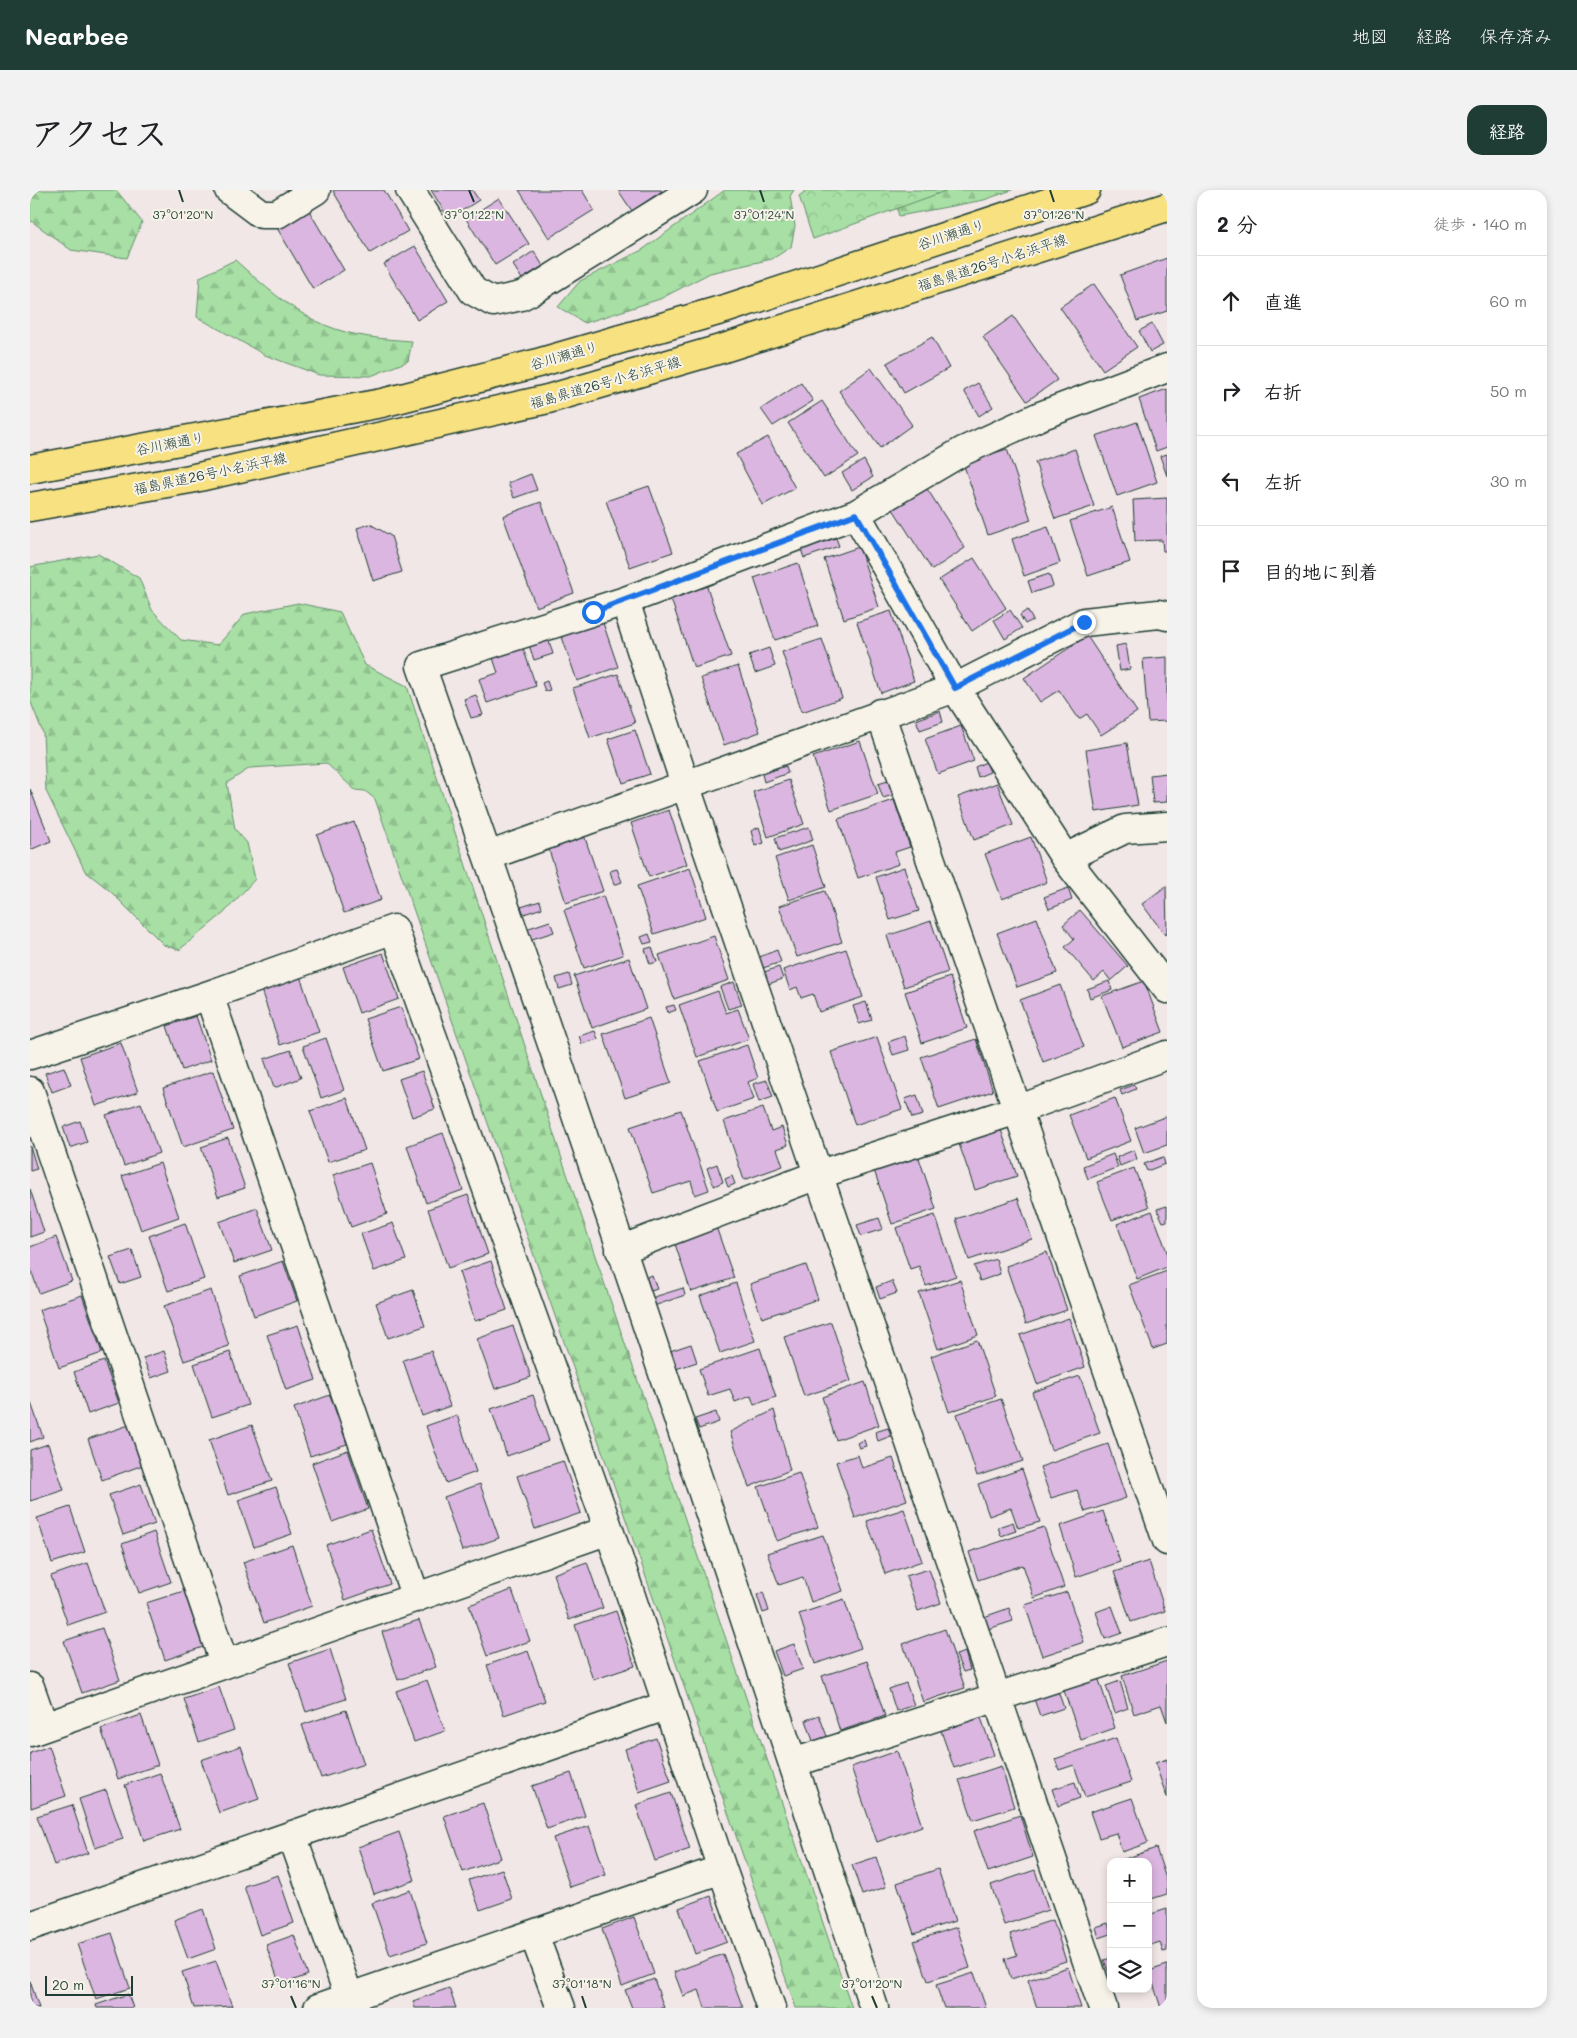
<!DOCTYPE html>
<html lang="ja">
<meta charset="utf-8">
<style>
:root{--surface:#fff;--page:#f2f2f2;--text:#202124;--muted:#757577;--line:#e0e0e0;--accent:#1f3d34}
body{margin:0;font-family:Mali,"Klee One",sans-serif;background:var(--page);color:var(--text)}
.controls{position:absolute;right:15px;bottom:15px;display:grid;overflow:hidden;border-radius:10px;box-shadow:0 2px 8px #0003}
.controls button{width:45px;height:45px;display:grid;place-items:center;padding:0;border:0;border-bottom:1px solid var(--line);background:var(--surface);color:var(--text);font:25px sans-serif}
.scale{position:absolute;left:15px;bottom:12px;width:88px;box-sizing:border-box;padding-left:5px;border:2px solid #1f3d34;border-top:0;font-size:14px;line-height:18px;white-space:nowrap;color:#1f3d34;-webkit-text-stroke:4px #f7f3e8;paint-order:stroke}
.stop{position:absolute;width:15px;height:15px;margin:-11px;border:4px solid #1a73e8;border-radius:50%;background:#fff}
.stop.end{background:#1a73e8;border-color:#fff;box-shadow:0 1px 5px #0008}
.list{margin:0;padding:0;list-style:none}
h2{display:flex;justify-content:space-between;align-items:center;height:65px;margin:0;padding:0 20px;font-size:21px}
h2 small{font-size:16px;font-weight:400;color:var(--muted)}
.list li{display:grid;grid-template-columns:32px 1fr auto;gap:15px;align-items:center;box-sizing:border-box;height:90px;padding:0 20px;border-top:1px solid var(--line)}
.list b{display:block;font-size:19px;white-space:nowrap}
.list em{font-size:16px;font-style:normal;color:var(--muted)}
.icon{flex:none;width:28px;height:28px;fill:none;stroke:currentColor;stroke-width:2;stroke-linecap:round;stroke-linejoin:round}
.map{position:relative;flex:none;width:1137px;height:1818px;overflow:hidden;border-radius:15px}
header{display:flex;align-items:center;gap:30px;box-sizing:border-box;height:70px;padding:0 25px;background:var(--accent);color:#fff}
header strong{font-size:24px}
nav{display:flex;gap:28px;margin-inline-start:auto;font-size:18px}
.intro{display:flex;align-items:center;justify-content:space-between;box-sizing:border-box;height:120px;padding:0 30px}
h1{margin:0;font-size:35px}
.button{padding:12px 22px;border-radius:15px;background:var(--accent);color:#fff;font-size:18px;font-weight:700}
main{display:flex;gap:30px;padding:0 30px}
aside{flex:1;background:var(--surface);border-radius:15px;box-shadow:0 2px 8px #0003}
.map>svg:first-child{display:block}
.forest{fill:url(#forest-firs);stroke:#638e6c}
.park{fill:url(#park-crowns);stroke:#638e6c}
.building{fill:#dbb6e0;stroke:#1f3d34}
.lines{fill:none;stroke-linecap:round;stroke-linejoin:round}
.minor-casing{stroke:#1f3d34;stroke-width:31}
.major-casing{stroke:#1f3d34;stroke-width:31}
.minor{stroke:#f7f3e8;stroke-width:28}
.major{stroke:#f8e181;stroke-width:28}
.route{stroke:#1a73e8;stroke-width:6}
.ticks{fill:none;stroke:#1f3d34;stroke-width:2}
.labels{text-anchor:middle;dominant-baseline:central;stroke-width:4;stroke-linejoin:round;paint-order:stroke}
.street-label{font-size:14px;fill:#1f3d34;stroke:#f7f3e8}
.ticks-label{font-size:12px;text-anchor:middle;fill:#1f3d34;stroke:#f7f3e8;stroke-width:4;stroke-linejoin:round;paint-order:stroke}
</style>
<header>
<strong>Nearbee</strong>
<nav><a>地図</a><a>経路</a><a>保存済み</a></nav>
</header>
<div class="intro"><h1>アクセス</h1><a class="button">経路</a></div>
<main>
<div class="map">
<svg width="1137" height="1818" viewBox="0 0 1137 1818">
<defs>
<pattern id="forest-firs" width="22" height="20" patternUnits="userSpaceOnUse" patternTransform="scale(1.25)"><rect width="22" height="20" fill="#a7dfa4"/><path d="M5 1l3.5 6h-7zM16 11l3.5 6h-7z" fill="#8fc08e"/></pattern>
<pattern id="park-crowns" width="20" height="18" patternUnits="userSpaceOnUse" patternTransform="scale(1.25)"><rect width="20" height="18" fill="#a7dfa4"/><path d="M2 6a3 3 0 1 1 6 0M12 15a3 3 0 1 1 6 0" fill="none" stroke="#8fc08e"/></pattern>
</defs>
<rect width="100%" height="100%" fill="#f1e7e6"/>
<filter id="ink" filterUnits="userSpaceOnUse"><feTurbulence type="fractalNoise" baseFrequency=".02" numOctaves="2"/><feDisplacementMap in="SourceGraphic" scale="10" xChannelSelector="R" yChannelSelector="G"/><feConvolveMatrix kernelMatrix="1 2 1 2 8 2 1 2 1" color-interpolation-filters="sRGB"/></filter>
<g filter="url(#ink)">
<path class="forest" d="M0 0H86L112 32 97 68 41 60 0 30Z
M695 0H764L760 6 765 36 761 57 742 69 680 83 630 109 555 133 528 117 550 91 612 60Z
M893 0H982L954 10 869 26 867 19Z
M205 70C232 94 261 121 295 135 323 147 353 149 382 151L378 171 341 186 289 185 235 165 167 127 170 87Z
M68 364 109 388 122 420 151 450 188 455 215 424 268 413 310 422 335 475 377 496 533 972 822 1818H766L345 609 335 601 325 600 296 573 220 578 197 593 205 639 217 653 225 689 194 723 149 760 134 755 79 700 55 681 16 601 13 543 0 510V377Z"/>
<path class="park" d="M777 0H918L783 49 769 6Z"/>
<path class="building" d="M305 0H354L378 41 340 63 303 1Z
M401 0H442L449 10 419 29Z
M489 0H552L564 20 519 48Z
M588 0H631L632 1 602 21Z
M469 8 499 54 465 75 436 29Z
M278 19 314 80 283 99 247 38Z
M385 56 418 111 387 130 354 74Z
M504 61 513 76 492 89 483 75Z
M1137 68V121L1107 131 1090 85Z
M1064 94 1107 157 1073 180 1030 117Z
M983 126 1027 190 997 211 953 147Z
M1122 134 1133 155 1120 162 1109 141Z
M902 147 919 178 874 203 857 173Z
M841 178 882 235 850 258 809 201Z
M771 193 783 211 743 236 731 219Z
M948 193 963 217 949 226 934 201Z
M1137 199V257L1126 261 1109 209Z
M792 211 828 266 794 288 758 233Z
M1107 232 1127 292 1087 306 1066 246Z
M738 247 765 298 733 315 706 264Z
M977 259 1001 330 958 345 933 273Z
M1045 259 1064 316 1025 329 1005 272Z
M1137 264V286L1130 266Z
M834 270 843 287 822 300 812 283Z
M501 284 507 300 484 308 478 293Z
M894 294 935 358 902 380 861 316Z
M619 296 643 362 600 377 576 311Z
M1137 308V361H1133L1132 350 1105 351 1103 310Z
M511 312 544 403 506 417 473 326Z
M1082 317 1100 372 1058 386 1040 331Z
M340 334 361 346 372 382 343 391 327 338Z
M1018 337 1030 373 994 386 982 349Z
M806 348 809 356 774 368 771 359Z
M829 357 849 417 814 429 794 369Z
M944 368 976 418 942 441 909 390Z
M768 373 788 436 745 450 724 388Z
M1019 384 1023 396 1002 403 998 391Z
M676 394 701 466 664 478 640 406Z
M980 420 992 438 975 449 964 430Z
M997 420 1003 430 995 434 990 425Z
M861 421 884 491 851 503 827 432Z
M572 430 588 477 547 491 531 444Z
M1057 446 1107 522 1071 545 1057 524 1049 529 1029 500 1010 512 994 488Z
M518 448 523 464 504 470 499 455Z
M792 449 812 508 772 522 752 462Z
M1096 454 1100 479 1090 481 1086 456Z
M493 458 506 496 457 513 449 489 468 483 463 468Z
M739 458 745 476 725 483 719 465Z
M1137 467V531L1118 532 1113 469Z
M708 476 730 542 694 555 671 488Z
M588 484 605 533 560 548 543 498Z
M517 491 520 500 515 501 512 493Z
M446 505 453 525 441 528 434 509Z
M910 521 913 532 890 540 886 530Z
M931 536 944 571 908 584 895 549Z
M605 540 620 584 593 593 578 549Z
M830 551 848 604 801 620 783 567Z
M1097 553 1108 615 1066 622 1056 560Z
M956 572 960 582 948 587 945 577Z
M756 576 758 583 734 592 732 584Z
M1137 583V612L1123 613 1120 585Z
M759 590 774 634 738 647 723 602Z
M858 591 863 605 853 608 848 594Z
M967 593 983 635 944 650 928 607Z
M0 599 21 651 0 660Z
M864 610 880 657 865 662 869 674 828 688 808 629Z
M639 620 657 674 619 687 601 633Z
M324 632 351 710 314 723 287 645Z
M729 637 734 653 725 656 721 641Z
M779 637 783 650 749 662 745 648Z
M554 645 573 701 536 713 518 657Z
M1001 647 1017 692 972 709 955 664Z
M782 655 796 697 759 710 745 668Z
M874 677 889 721 860 730 846 687Z
M660 678 676 727 624 744 607 696Z
M587 679 592 692 584 695 580 681Z
M1136 696 1137 743 1135 745 1112 714Z
M1038 698 1042 710 1019 719 1014 707Z
M795 701 812 752 767 767 749 716Z
M573 706 593 765 554 778 534 720Z
M510 711 512 718 494 724 491 717Z
M1050 720 1098 776 1081 791 1074 782 1064 791 1035 757 1044 749 1033 735Z
M1007 728 1027 783 987 797 967 743Z
M520 731 524 742 499 750 496 739Z
M901 731 918 782 874 797 857 746Z
M619 744 622 752 614 754 611 747Z
M684 746 699 790 644 809 629 765Z
M622 757 627 772 620 774 615 759Z
M816 759 833 807 789 822 783 804 771 808 767 797 760 800 753 780Z
M747 760 751 772 733 778 729 767Z
M353 763 369 809 329 823 313 777Z
M599 768 616 819 562 838 544 786Z
M749 777 753 789 738 794 734 782Z
M539 784 542 795 529 799 526 788Z
M270 786 289 842 250 855 231 800Z
M920 787 937 838 892 853 875 802Z
M1079 791 1082 800 1060 808 1057 799Z
M1114 791 1133 842 1092 857 1072 806Z
M704 792 712 815 698 819 690 797Z
M1030 795 1054 857 1013 872 990 810Z
M688 801 696 823 708 819 719 849 667 867 649 815Z
M836 812 842 830 829 834 823 816Z
M644 815 646 820 638 823 636 817Z
M371 817 389 869 353 881 335 829Z
M166 826 181 870 152 880 137 836Z
M619 828 641 893 595 908 573 844Z
M565 841 568 849 552 854 549 846Z
M875 846 879 860 863 865 858 852Z
M847 847 872 919 825 935 801 862Z
M296 848 314 900 291 908 273 856Z
M946 849 963 901 909 919 891 867Z
M91 853 108 902 66 916 50 867Z
M717 855 728 888 718 892 724 909 687 922 670 871Z
M261 860 271 888 244 898 234 869Z
M34 877 41 895 22 902 15 883Z
M183 881 203 940 153 957 133 898Z
M392 881 405 919 382 927 369 889Z
M737 890 743 907 729 912 723 894Z
M1104 895 1106 899 1092 905 1090 900Z
M887 905 893 925 882 928 875 909Z
M317 908 335 960 298 972 280 921Z
M1085 908 1101 951 1056 968 1039 925Z
M111 913 129 963 94 976 76 925Z
M733 918 741 941 752 937 758 955 747 959 753 976 714 990 694 931Z
M651 920 679 1000 665 1005 661 991 623 1003 600 937Z
M1137 926V955L1114 963 1105 938Z
M50 931 57 952 40 958 33 937Z
M970 937 987 986 945 1000 928 951Z
M413 943 433 1000 396 1013 377 956Z
M198 948 215 998 188 1007 171 957Z
M0 956 7 979 0 981Z
M1104 960 1107 969 1090 976 1087 967Z
M1083 964 1088 977 1058 989 1053 976Z
M888 965 906 1019 862 1034 844 980Z
M1133 967 1135 974 1117 981 1114 974Z
M130 973 149 1027 111 1040 92 986Z
M340 973 357 1024 321 1037 303 985Z
M687 974 693 992 684 996 677 978Z
M1104 978 1119 1017 1082 1030 1067 992Z
M702 986 705 994 698 997 695 989Z
M0 999 14 1042 0 1047Z
M438 1005 458 1064 418 1078 398 1019Z
M988 1008 1002 1049 939 1070 926 1029Z
M1137 1016V1031L1133 1032 1127 1019Z
M227 1018 242 1060 204 1073 189 1032Z
M1122 1021 1137 1062V1077L1107 1089 1087 1034Z
M905 1025 926 1086 896 1096 889 1076 880 1079 866 1038Z
M849 1028 853 1039 831 1046 827 1035Z
M155 1033 174 1089 138 1101 119 1046Z
M363 1033 376 1070 344 1081 331 1044Z
M685 1034 704 1088 661 1102 643 1048Z
M26 1047 42 1091 9 1103 0 1077V1057Z
M102 1060 111 1087 90 1094 80 1067Z
M1017 1062 1037 1120 996 1134 976 1076Z
M966 1069 970 1084 950 1091 944 1076Z
M253 1071 267 1111 224 1126 210 1086Z
M461 1071 477 1120 445 1131 429 1082Z
M776 1075 788 1109 732 1128 720 1094Z
M1137 1081V1154L1123 1159 1099 1095Z
M622 1085 627 1099 621 1101 616 1087Z
M930 1090 948 1145 908 1159 889 1103Z
M862 1091 867 1103 850 1109 846 1097Z
M706 1093 725 1151 690 1163 670 1106Z
M653 1098 655 1105 624 1116 621 1108Z
M181 1100 199 1156 154 1171 134 1116Z
M383 1100 395 1136 358 1148 346 1113Z
M52 1105 72 1163 29 1178 9 1120Z
M1039 1128 1055 1177 1007 1194 990 1145Z
M801 1132 821 1191 774 1206 754 1147Z
M268 1135 286 1190 256 1200 237 1145Z
M483 1136 501 1187 465 1199 447 1149Z
M947 1150 966 1206 919 1222 901 1166Z
M661 1154 667 1172 646 1179 640 1161Z
M730 1158 746 1207 724 1215 721 1206 705 1212 700 1199 678 1206 669 1179Z
M134 1161 141 1181 121 1188 113 1168Z
M401 1161 420 1216 392 1226 373 1170Z
M200 1162 218 1215 182 1227 164 1174Z
M74 1171 89 1213 58 1224 44 1182Z
M1050 1186 1070 1243 1021 1260 1002 1202Z
M835 1192 849 1235 806 1250 792 1207Z
M300 1205 317 1254 280 1266 264 1218Z
M503 1205 519 1251 477 1266 461 1219Z
M971 1209 993 1271 947 1286 927 1224Z
M0 1210 13 1247 0 1252Z
M744 1220 760 1280 719 1297 700 1242Z
M686 1222 689 1232 669 1239 665 1229Z
M427 1225 446 1282 416 1293 396 1236Z
M99 1235 113 1275 72 1290 58 1249Z
M222 1235 242 1291 198 1305 179 1250Z
M858 1238 861 1246 848 1251 845 1242Z
M834 1250 836 1256 829 1258 827 1253Z
M18 1254 34 1300 0 1311V1260Z
M1078 1254 1096 1308 1055 1322 1047 1300 1021 1308 1010 1277Z
M318 1260 338 1319 302 1332 282 1273Z
M828 1265 832 1278 863 1268 877 1310 825 1328 806 1272Z
M533 1271 551 1323 505 1339 487 1286Z
M992 1279 1010 1332 988 1338 981 1318 959 1326 948 1294Z
M769 1283 788 1337 747 1351 728 1297Z
M111 1294 125 1334 93 1345 79 1305Z
M450 1294 469 1348 432 1361 414 1307Z
M246 1297 262 1344 224 1357 208 1310Z
M40 1317 55 1362 22 1373 7 1328Z
M874 1319 892 1371 855 1384 837 1331Z
M1073 1321 1090 1372 1046 1387 1030 1336Z
M983 1332 986 1341 971 1346 968 1337Z
M1014 1337 1034 1397 1004 1408 993 1375 948 1390 939 1362Z
M341 1339 360 1394 315 1410 296 1355Z
M124 1342 141 1392 109 1403 92 1354Z
M793 1345 813 1401 781 1412 773 1387 749 1395 737 1363Z
M262 1355 282 1416 234 1433 213 1372Z
M1119 1371 1135 1421 1101 1432 1084 1382Z
M557 1372 573 1418 539 1430 523 1384Z
M58 1373 75 1422 38 1435 21 1386Z
M899 1379 911 1413 888 1421 876 1386Z
M482 1400 500 1451 457 1466 439 1415Z
M154 1401 173 1457 135 1470 116 1413Z
M733 1402 739 1421 733 1423 727 1405Z
M1037 1402 1054 1452 1012 1466 995 1415Z
M814 1409 831 1458 785 1474 769 1424Z
M1082 1416 1092 1443 1075 1449 1066 1422Z
M979 1418 983 1431 958 1439 954 1427Z
M586 1421 605 1476 563 1490 545 1435Z
M389 1430 406 1477 368 1490 352 1442Z
M72 1438 90 1490 52 1503 34 1451Z
M915 1439 935 1498 893 1512 873 1454Z
M764 1454 773 1479 753 1486 744 1461Z
M300 1459 316 1509 276 1522 259 1473Z
M498 1461 515 1511 474 1525 457 1475Z
M935 1462 940 1480 933 1482 926 1465Z
M837 1471 855 1526 810 1541 792 1486Z
M1137 1471V1532L1131 1515 1104 1524 1092 1486Z
M1068 1487 1085 1538 1051 1550 1033 1498Z
M397 1490 415 1541 384 1552 366 1501Z
M1090 1491 1098 1518 1085 1523 1076 1496Z
M876 1493 884 1515 866 1521 859 1499Z
M189 1497 204 1540 169 1552 154 1509Z
M1028 1501 1034 1518 1010 1526 1004 1509Z
M316 1520 334 1574 291 1588 272 1535Z
M111 1525 128 1575 88 1589 71 1539Z
M789 1525 798 1549 784 1554 776 1530Z
M950 1525 964 1565 924 1578 910 1538Z
M626 1548 641 1591 609 1602 595 1559Z
M1086 1548 1101 1592 1055 1607 1044 1575 1029 1580 1025 1569Z
M19 1556 36 1606 1 1618 0 1563Z
M211 1556 229 1609 189 1623 171 1570Z
M867 1561 892 1636 847 1652 821 1577Z
M1137 1569V1608L1125 1573Z
M971 1576 984 1617 943 1630 929 1590Z
M130 1583 150 1639 114 1651 95 1595Z
M541 1583 555 1626 517 1639 502 1596Z
M1045 1592 1050 1608 1028 1616 1022 1599Z
M76 1600 93 1649 65 1658 49 1609Z
M641 1603 660 1659 625 1671 606 1615Z
M1102 1608 1118 1653 1092 1662 1086 1643 1069 1648 1060 1622Z
M453 1613 471 1668 433 1682 414 1626Z
M42 1615 58 1663 24 1675 7 1626Z
M990 1625 1003 1667 958 1682 944 1641Z
M559 1636 576 1685 540 1697 523 1648Z
M369 1642 385 1690 344 1704 328 1657Z
M1126 1658 1137 1692V1704L1118 1710V1672H1086Z
M846 1667 856 1697 832 1705 822 1675Z
M472 1679 482 1709 450 1720 439 1690Z
M908 1679 925 1731 884 1744 867 1693Z
M1005 1680 1018 1720 974 1735 961 1695Z
M248 1685 264 1733 230 1745 214 1696Z
M380 1700 397 1753 360 1765 342 1713Z
M681 1706 697 1752 665 1764 649 1718Z
M173 1719 186 1759 158 1769 144 1730Z
M1137 1719V1761L1133 1762 1130 1752 1118 1756V1725Z
M604 1727 624 1784 592 1796 572 1739Z
M1023 1730 1036 1771 981 1789 975 1769 987 1765 980 1744Z
M1078 1733 1081 1744 1069 1748 1066 1737Z
M927 1737 940 1778 898 1791 884 1751Z
M82 1743 100 1798 66 1809 47 1754Z
M264 1745 278 1785 250 1795 236 1755Z
M693 1764 713 1818H675L669 1800 653 1806 644 1782Z
M1081 1768V1785L1080 1786 1074 1770Z
M186 1771 202 1816 164 1818 152 1782Z
M1137 1775V1818H1131L1119 1781Z
M1038 1777 1051 1818H1007L998 1790Z
M944 1783 956 1818H914L906 1795Z
M624 1789 634 1818H602L595 1800Z
M0 1791 9 1818H0Z
M419 1798 426 1818H385L383 1811Z
M98 1804 103 1818H67L66 1815Z"/>
<g class="lines">
<defs>
<path id="minor" d="M199 0 231 24H247L286 0
M380 0 443 101 463 112 491 106 503 100 663 0
M826 324 925 498 1035 668 1137 799
M595 411 655 594 1073 1818
M850 523 1137 1351
M458 666 925 498 1054 432 1129 424 1137 426
M1035 668 1095 639 1137 636
M179 805 386 1408
M0 865 179 805 364 739 579 1340 692 1679 741 1818
M0 901 194 1473
M590 1060 790 984 987 920 1137 865
M0 1497 14 1537
M0 1542 579 1340
M763 1573 1137 1452
M262 1645 323 1818
M0 1736 638 1515
M504 1745 531 1818
M288 1818 692 1679
M844 1818C695 1370 548 921 391 476L595 411 826 324 933 261 1010 226 1137 178"/>
<path id="major" d="M0 279 352 213 508 173 698 118 1056 0
M0 317 160 289 518 209 694 158 1137 17"/>
</defs>
<use href="#minor" class="minor-casing"/>
<use href="#major" class="major-casing"/>
<use href="#minor" class="minor"/>
<use href="#major" class="major"/>
</g>
</g>
<g class="lines" filter="url(#ink)">
<path class="route" d="M563 422 826 324 925 498 1054 432"/>
</g>
<path class="ticks" d="M149 0 153 12M439 0 444 12M730 0 734 12M1020 0 1024 12M261 1806 266 1818M552 1806 556 1818M842 1806 847 1818"/>
<g class="labels">
<g class="street-label">
<text transform="translate(921 44) rotate(-18)">谷川瀬通り</text>
<text transform="translate(962 72) rotate(-18)">福島県道26号小名浜平線</text>
<text transform="translate(534 165) rotate(-16)">谷川瀬通り</text>
<text transform="translate(575 192) rotate(-16)">福島県道26号小名浜平線</text>
<text transform="translate(140 253) rotate(-11)">谷川瀬通り</text>
<text transform="translate(180 283) rotate(-12)">福島県道26号小名浜平線</text>
</g>
</g>
<g class="ticks-label">
<text x="734" y="29">37°01'24"N</text>
<text x="1024" y="29">37°01'26"N</text>
<text x="153" y="29">37°01'20"N</text>
<text x="444" y="29">37°01'22"N</text>
<text x="261" y="1798">37°01'16"N</text>
<text x="552" y="1798">37°01'18"N</text>
<text x="842" y="1798">37°01'20"N</text>
</g>
</svg>
<div class="controls">
<button>+</button>
<button>−</button>
<button><svg class="icon" aria-label="layers" viewBox="0 0 24 24"><path d="M12 4l9 5-9 5-9-5zM3 14l9 5 9-5"/></svg></button>
</div>
<div class="scale">20 m</div>
<div class="stop" style="left:563px;top:422px"></div>
<div class="stop end" style="left:1054px;top:432px"></div>
</div>
<aside>
<h2>2 分<small>徒歩 · 140 m</small></h2>
<ul class="list">
<li><svg class="icon" aria-label="ahead" viewBox="0 0 24 24"><path d="M12 20V5M6 11l6-6 6 6"/></svg><div><b>直進</b></div><em>60 m</em></li>
<li><svg class="icon" aria-label="right" viewBox="0 0 24 24"><path d="M7 20v-9h11M14 6l5 5-5 5"/></svg><div><b>右折</b></div><em>50 m</em></li>
<li><svg class="icon" aria-label="left" viewBox="0 0 24 24"><path d="M17 20v-9H6M10 6l-5 5 5 5"/></svg><div><b>左折</b></div><em>30 m</em></li>
<li><svg class="icon" aria-label="arrive" viewBox="0 0 24 24"><path d="M6 21V4h12l-3 4 3 4H6"/></svg><div><b>目的地に到着</b></div></li>
</ul>
</aside>
</main>
